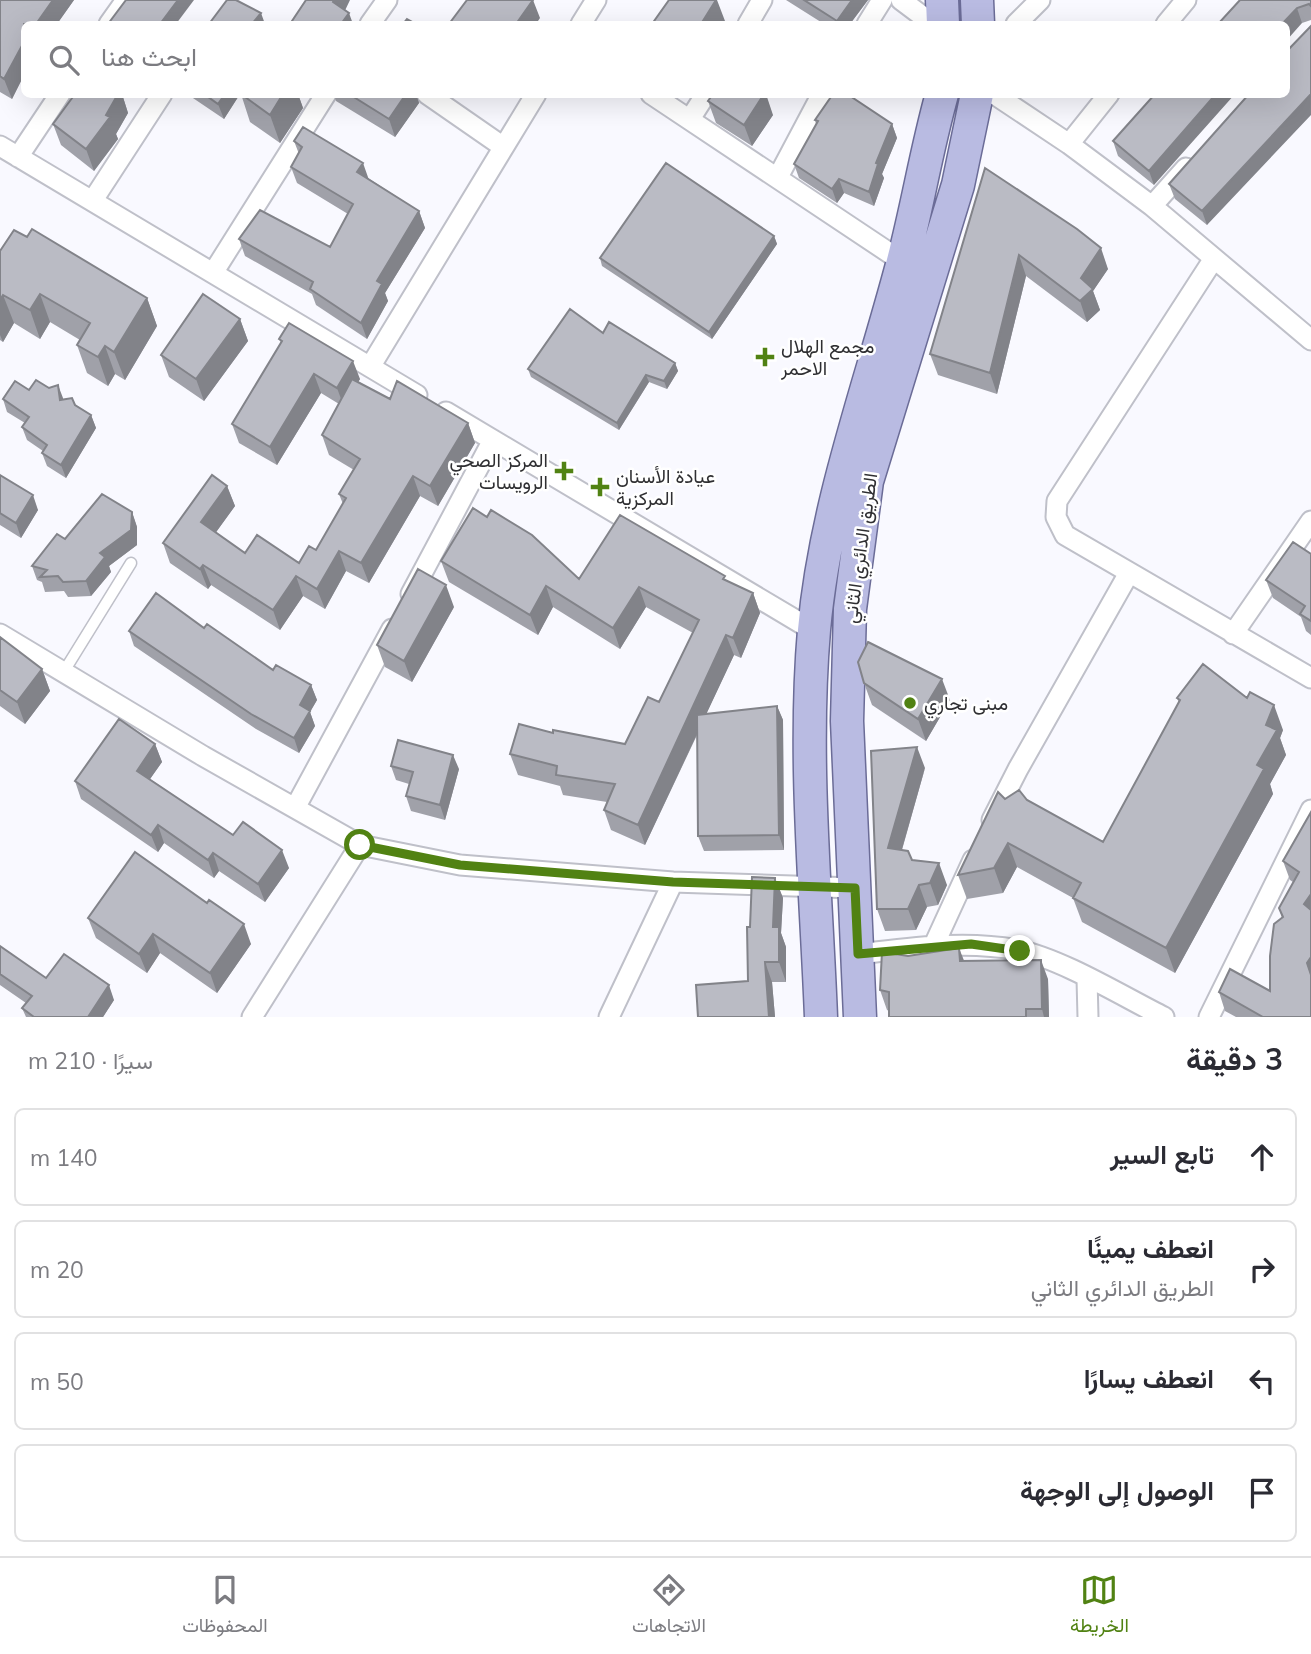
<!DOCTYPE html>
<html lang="ar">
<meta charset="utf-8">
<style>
:root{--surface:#fff;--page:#f2f2f3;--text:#2b2b33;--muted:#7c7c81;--line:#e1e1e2;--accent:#518213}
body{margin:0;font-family:Mulish,Vazirmatn,sans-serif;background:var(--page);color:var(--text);direction:rtl}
.stop{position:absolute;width:21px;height:21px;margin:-16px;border:5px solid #518213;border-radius:50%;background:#fff}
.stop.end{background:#518213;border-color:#fff;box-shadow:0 2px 7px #0008}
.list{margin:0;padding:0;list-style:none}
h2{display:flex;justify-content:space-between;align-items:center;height:91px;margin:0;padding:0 28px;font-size:30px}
h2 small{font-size:23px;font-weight:400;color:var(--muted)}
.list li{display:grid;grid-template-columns:46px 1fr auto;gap:21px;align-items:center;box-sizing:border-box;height:98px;margin:0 14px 14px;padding:0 14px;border:2px solid var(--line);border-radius:10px}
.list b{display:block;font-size:26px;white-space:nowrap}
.list p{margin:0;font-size:23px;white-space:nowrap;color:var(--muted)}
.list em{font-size:23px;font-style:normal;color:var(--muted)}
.icon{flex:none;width:38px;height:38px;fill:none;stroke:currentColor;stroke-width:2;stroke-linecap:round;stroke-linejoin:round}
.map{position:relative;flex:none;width:1311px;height:1017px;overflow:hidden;direction:ltr}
.search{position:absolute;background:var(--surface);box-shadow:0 7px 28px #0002;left:21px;right:21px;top:21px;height:77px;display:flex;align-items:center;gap:18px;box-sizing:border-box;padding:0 24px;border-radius:10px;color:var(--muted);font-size:26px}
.sheet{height:539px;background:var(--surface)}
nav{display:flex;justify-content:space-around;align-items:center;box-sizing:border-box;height:98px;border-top:2px solid var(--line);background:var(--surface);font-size:19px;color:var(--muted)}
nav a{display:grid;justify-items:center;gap:4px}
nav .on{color:var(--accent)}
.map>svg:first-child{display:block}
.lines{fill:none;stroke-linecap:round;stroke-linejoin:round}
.service-casing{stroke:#bfc0c9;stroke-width:13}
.minor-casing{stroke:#bfc0c9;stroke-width:23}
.primary-casing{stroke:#6b6c97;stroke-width:35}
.service{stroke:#fff;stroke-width:10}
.minor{stroke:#fff;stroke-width:19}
.primary{stroke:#b9bbe2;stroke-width:32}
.wall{fill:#a0a1a9}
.shaded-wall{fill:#828389}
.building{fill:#babbc4;stroke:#828389;stroke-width:2}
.route{stroke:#518213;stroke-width:9}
.poi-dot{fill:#518213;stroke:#fff;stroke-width:2.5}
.labels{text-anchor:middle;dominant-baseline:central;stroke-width:5;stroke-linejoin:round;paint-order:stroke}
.poi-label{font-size:19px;fill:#2f2f32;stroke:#fff;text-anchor:start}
.street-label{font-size:19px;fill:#2f2f32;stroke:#fff}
</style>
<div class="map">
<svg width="1311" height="1017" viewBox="0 0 1311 1017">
<rect width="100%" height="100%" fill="#f9f9ff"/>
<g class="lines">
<defs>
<path id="service" d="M63 673 131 563"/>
<path id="minor" d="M901 0 933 24
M109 24 126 0
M370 24 387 0
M581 24 596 0
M748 24 762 0
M867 24 882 0
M1016 24 1040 0
M1166 24 1186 0
M427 94 502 146
M651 94 903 262
M994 94 1069 144 1152 206 1311 340
M690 119 706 94
M1069 144 1109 94
M0 146 417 395
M18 157 60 94
M778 177 822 94
M93 200 162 94
M1152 206 1186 168
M1213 260 1057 501 1056 517 1065 535 1311 678
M213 273 326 94
M370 367 536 94
M446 412 814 631
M411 594 493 440
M0 634 203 756 360 845 460 865 673 882 855 888
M1233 634 1311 521
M295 808 392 629
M992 820 1018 769 1129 573
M934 945 973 860
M858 954C912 948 964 940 1018 950 1062 959 1122 996 1164 1017
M1087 979 1088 1017
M252 1017 360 845
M609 1017 673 882
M1209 1017 1311 810"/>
<path id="primary" d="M942 0 943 24
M977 0 978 24
M821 1017C816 889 803 758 814 630 825 505 870 386 902 265 917 209 926 151 942 94
M860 1017 847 721 850 609 867 481 958 185 977 94"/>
</defs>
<use href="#service" class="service-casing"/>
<use href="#minor" class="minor-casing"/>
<use href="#primary" class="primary-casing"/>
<use href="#service" class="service"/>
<use href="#minor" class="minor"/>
<use href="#primary" class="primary"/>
</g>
<path class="wall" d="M0 0H74L57 24H24V75L12 99 0 92Z
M786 0H868L850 24H824Z
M1240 0H1311V20L1302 23Z
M75 94H122L128 113 116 134 118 139 94 171 61 145 53 124Z
M187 94H240L224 119Z
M241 94H298L303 108 280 143 250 122Z
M334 94H416L419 103 395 137 336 101Z
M1155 94 1154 185 1118 156 1113 141Z
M1249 94 1207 225 1175 199 1169 184Z
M708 101 773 115 752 146 716 123Z
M815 120 892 124 897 138 882 174 884 178 874 206 844 193 837 203 799 178 794 164 816 124Z
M294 141 368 178 419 211 425 228 385 293 388 301 367 339 316 305 312 294 245 256 239 239 330 247 348 214 297 183 291 167 299 154Z
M985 168 1108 269 1093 291 1100 310 1087 322 1026 276 997 394 938 375 930 354Z
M774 236 777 244 712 339 602 266 600 258Z
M27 237 147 298 157 326 125 380 115 374 108 386 87 373 77 345 80 340 50 322 40 339 14 323 3 342 0 340V251Z
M240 319 248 341 204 401 169 377 161 355Z
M603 333 675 363 678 371 667 389 649 382 619 430 531 377 528 369Z
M279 339 360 379 358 382 390 399 468 423 475 443 438 506 420 496 369 583 346 571 325 609 303 596 280 630 211 585 208 589 170 563 163 543 227 486 235 506 216 532 245 553 299 563 316 550 343 504 339 494 354 470 329 455 322 435 339 404 321 393 277 465 239 443 232 424 281 343Z
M29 390 63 399 75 405 91 415 96 428 66 478 47 466 42 453 43 451 27 440 22 427 25 423 7 412 3 399Z
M0 475 38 510 21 538 0 525Z
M132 512 137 527V545L109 566 111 572 91 596 68 597 64 591 45 592 42 582 37 580 32 566 65 539Z
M487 517 579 579 726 581 753 593 760 613 741 658 734 655 706 714 777 706 783 720 784 850 704 851 698 836V733L645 845 611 830 604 810 607 802 563 795 560 786 518 775 510 754 553 733 625 744 659 702 693 633 646 607 620 649 553 607 538 635 449 582 441 561Z
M1311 554V635L1306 631 1301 617 1273 598 1266 580Z
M454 607 412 682 385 667 377 645Z
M204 628 273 670 311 685 317 700 310 712 315 726 299 753 256 729 134 646 129 631Z
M0 637 42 669 50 691 25 724 0 706Z
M864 683 950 700 926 741 872 705Z
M1177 698 1283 730 1280 738 1286 755 1270 784 1273 794 1175 973 1082 922 1073 898 1017 867 1003 893 967 899 958 875 1005 799 1027 800 1103 842 1179 703Z
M155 744 162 762 150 779 233 835 289 868 265 902 219 871 214 878 164 843 158 852 81 799 75 781Z
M391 766 459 769 445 820 411 811 406 796 409 784 396 780Z
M925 768 902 850 912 860 947 885 938 905 927 907 916 930 885 931 877 909Z
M1311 812V1017H1236L1225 1011 1219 992 1270 991 1282 918 1279 908 1293 882 1290 880 1283 861Z
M775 878 783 898 781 933 786 947V982H772L775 1017H698L748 981Z
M207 903 251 944 217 993 160 953 147 973 96 938 88 918Z
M0 946 46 978 114 1000 103 1017H26L22 1008 26 1003 0 985Z
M908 956 964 961 1048 979 1049 1017H889V1011L887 1010 880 990Z"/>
<path class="shaded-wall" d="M53 0H74L57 24H36Z
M178 0H194L176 24H160Z
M334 0H350L340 21 333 2Z
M533 0 540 18 536 24H516Z
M716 0H717L725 21 722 24H701Z
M852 0H868L850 24H838L837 21Z
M1297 8 1302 23 1286 41V24H1282Z
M261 13 265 24H252Z
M349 13 353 24H341Z
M24 42V75L12 99 4 79Z
M118 94H122L128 113 116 134 118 139 94 171 86 149Z
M225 94H240L224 119 218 104Z
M283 94H298L303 108 280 143 270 115Z
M406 94H416L419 103 395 137 389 119Z
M764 94H766L773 115 752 146 744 125Z
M1216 94H1235L1154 185 1149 171Z
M1311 94V115L1207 225 1202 211Z
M892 124 897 138 882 174 884 178 874 206 869 192 876 163Z
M363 163 369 180 357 172Z
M839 179 844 193 837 203 832 189Z
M419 211 425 228 385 293 388 301 367 339 361 323 377 281Z
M774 236 777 244 712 339 709 332Z
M1101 248 1108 269 1093 291 1100 310 1087 322 1080 301 1081 278Z
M1019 255 1026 276 997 394 990 373Z
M40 294 50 322 40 339 30 310Z
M3 295 14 323 3 342 0 335V300Z
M147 298 157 326 125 380 114 352Z
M240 319 248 341 204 401 196 379Z
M105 346 115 374 108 386 98 357Z
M353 361 360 379 344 407 337 388Z
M675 363 678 371 667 389 664 381Z
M314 374 321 393 277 465 270 447Z
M646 375 649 382 619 430 617 423Z
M58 385 63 398 64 413 60 400Z
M91 415 96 428 66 478 61 465Z
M468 423 475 443 438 506 430 486Z
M413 476 420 496 369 583 361 563Z
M227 486 235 506 209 542 201 522Z
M33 495 38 510 21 538 16 523Z
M132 512 137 527V545L109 566 111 572 91 596 86 581 100 553Z
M339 551 346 571 325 609 317 589Z
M203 565 211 585 208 589 200 569Z
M296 576 303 596 280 630 273 610Z
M446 585 454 607 412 682 404 661Z
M546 586 553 607 538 635 530 615Z
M639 587 646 607 620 649 613 628Z
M753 593 760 613 741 658 733 638Z
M726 635 734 655 645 845 638 825Z
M42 669 50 691 25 724 17 702Z
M942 679 950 700 926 741 918 719Z
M311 685 317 700 310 712 315 726 299 753 294 738 300 705Z
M1274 705 1283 730 1280 738 1286 755 1270 784 1273 794 1175 973 1166 948 1257 765 1266 725Z
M777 706 783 720 784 850 779 835Z
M155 744 162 762 143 789 137 771Z
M917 747 925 768 896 870 888 848Z
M453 755 459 769 445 820 440 805Z
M158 825 164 843 158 852 151 835Z
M1008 843 1017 867 1003 893 994 868Z
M282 850 289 868 265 902 258 884Z
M213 853 219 871 214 878 208 860Z
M939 863 947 885 938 905 930 883Z
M775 878 783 898 781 933 786 947V982L779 962 773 927Z
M919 885 927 907 916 930 908 909Z
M1311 894V922L1304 904Z
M244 924 251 944 217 993 210 973Z
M153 934 160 953 147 973 139 954Z
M959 948 967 968 960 961Z
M1311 957V975L1307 963Z
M1041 960 1048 979 1049 1017H1044L1042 1009Z
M765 962 772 982 775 1017H769Z
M109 985 114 1000 103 1017H88Z"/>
<path class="building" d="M0 0H53L36 24H24V42L4 79 0 76Z
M126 0H178L160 24H108Z
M227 0H236L261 13 252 24H209Z
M306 0H334L333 2 349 13 341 24H290Z
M467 0H533L516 24H449Z
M669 0H716L701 24H652Z
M804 0H852L837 21Z
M1240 0H1311V6L1309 4 1297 8 1282 24H1218Z
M407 19 416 24H403Z
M1311 26V94L1202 211 1169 184 1249 94H1286V52Z
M75 94H118L106 115 110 117 86 149 53 124Z
M204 94H225L218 104Z
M241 94H283L270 115Z
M349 94H406L389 119Z
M713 94H764L744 125 708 101Z
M833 94H847L892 124 876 163 878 164 869 192 839 179 832 189 794 164 818 121 815 120Z
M1155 94H1216L1149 171 1113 141Z
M303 127 363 163 357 172 419 211 377 281 382 284 361 323 310 289 313 282 239 239 260 210 330 247 353 204 291 167 302 147 294 141Z
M666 163 774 236 709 332 600 258Z
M985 168 1077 229 1101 248 1081 278 1093 289 1080 301 1019 255 990 373 930 354Z
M32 229 147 298 114 352 105 346 98 357 77 345 90 323 40 294 30 310 3 295 0 300V251L14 230 27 237Z
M203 294 240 319 196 379 161 355Z
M570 309 603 333 609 322 675 363 664 381 646 375 617 423 528 369Z
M289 323 353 361 337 388 314 374 270 447 232 424 282 341 279 339Z
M352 379 390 399 397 381 468 423 430 486 413 476 361 563 339 551 317 589 296 576 273 610 203 565 200 569 163 543 212 475 227 486 201 522 245 553 257 535 299 563 309 546 316 550 346 498 339 494 360 459 322 435Z
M36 380 49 388 58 385 60 400 72 398 75 405 91 415 61 465 42 453 47 445 22 427 29 417 3 399 15 381 29 390Z
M0 475 33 495 16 523 0 513Z
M102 494 132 512 131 530 100 553 105 557 86 581 63 582 58 576 40 577 47 570 32 566 57 534 65 539Z
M473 508 487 517 491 510 532 535 579 579 620 515 725 576 723 579 753 593 733 638 726 635 638 825 604 810 615 784 556 775 557 766 510 754 519 724 553 733V730L625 744 648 697 659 702 699 620 639 587 613 628 546 586 530 615 441 561Z
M1293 542 1311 554V621L1300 614 1305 606 1266 580Z
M418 569 446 585 404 661 377 645Z
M156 593 204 628 207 624 273 670 276 665 311 685 300 705 310 711 294 738 251 714 129 631Z
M0 637 42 669 17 702 0 690Z
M868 642 942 679 918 719 864 683 858 662Z
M1203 664 1247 698 1250 692 1274 705 1266 725 1277 730 1257 765 1264 769 1166 948 1073 898 1081 883 1008 843 994 868 958 875 998 792 1005 799 1019 790 1027 800 1103 842 1180 700 1177 698Z
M777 706 779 835 698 836 697 715Z
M119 719 155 744 137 771 233 835 243 822 282 850 258 884 213 853 208 860 158 825 151 835 75 781Z
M398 740 453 755 440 805 406 796 413 772 391 766Z
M917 747 888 848 908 851 912 860 939 863 930 883 919 885 908 909H877L871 751Z
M1311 812V894L1304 904 1311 910V957L1307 963 1311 975V1017H1263L1219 992 1230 969 1270 991V956L1274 924 1283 917 1279 908 1299 872 1283 861Z
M135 852 207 903 209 900 244 924 210 973 153 934 139 954 88 918Z
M752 877 775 878 773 927H779V962H765L769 1017H698L696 985 748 981 747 927H750Z
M0 946 46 978 64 954 109 985 88 1017H34L22 1008 32 996 0 974Z
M959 948 960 961 1041 960 1042 1009H1026V1017H889V992L880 990 882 952 908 956Z"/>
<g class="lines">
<path class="route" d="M360 845 460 865 673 882 855 888 858 954 971 944 1020 951"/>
</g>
<g class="poi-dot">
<path d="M761.5 346.5h7v7h7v7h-7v7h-7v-7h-7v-7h7z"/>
<path d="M560.5 460.5h7v7h7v7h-7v7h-7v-7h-7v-7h7z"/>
<path d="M596.5 476.5h7v7h7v7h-7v7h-7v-7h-7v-7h7z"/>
<circle cx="910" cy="703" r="7"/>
</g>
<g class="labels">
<g class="poi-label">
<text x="781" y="346">مجمع الهلال<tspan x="781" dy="22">الاحمر</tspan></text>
<text x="548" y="460" text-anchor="end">المركز الصحي<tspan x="548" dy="22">الرويسات</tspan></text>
<text x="616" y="476">عيادة الأسنان<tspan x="616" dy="22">المركزية</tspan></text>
<text x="924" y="703">مبنى تجاري</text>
</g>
<g class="street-label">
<text transform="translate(860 548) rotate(-82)">الطريق الدائري الثاني</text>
</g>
</g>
</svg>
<div class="stop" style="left:360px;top:845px"></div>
<div class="stop end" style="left:1020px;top:951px"></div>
<div class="search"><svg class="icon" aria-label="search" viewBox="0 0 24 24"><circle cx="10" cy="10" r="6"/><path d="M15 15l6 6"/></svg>ابحث هنا</div>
</div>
<section class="sheet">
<h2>3 دقيقة<small>سيرًا · 210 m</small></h2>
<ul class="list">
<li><svg class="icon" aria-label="ahead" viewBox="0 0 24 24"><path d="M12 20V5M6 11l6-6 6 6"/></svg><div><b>تابع السير</b></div><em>140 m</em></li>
<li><svg class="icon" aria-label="right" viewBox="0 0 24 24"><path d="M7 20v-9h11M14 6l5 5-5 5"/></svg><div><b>انعطف يمينًا</b><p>الطريق الدائري الثاني</p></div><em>20 m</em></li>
<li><svg class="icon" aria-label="left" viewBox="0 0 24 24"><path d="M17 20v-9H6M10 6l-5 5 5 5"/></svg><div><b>انعطف يسارًا</b></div><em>50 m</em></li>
<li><svg class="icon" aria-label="arrive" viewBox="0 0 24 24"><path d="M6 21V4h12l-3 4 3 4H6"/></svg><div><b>الوصول إلى الوجهة</b></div></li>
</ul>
</section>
<nav>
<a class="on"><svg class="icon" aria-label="map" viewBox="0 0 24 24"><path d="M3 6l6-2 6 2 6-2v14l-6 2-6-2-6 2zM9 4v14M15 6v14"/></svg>الخريطة</a>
<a><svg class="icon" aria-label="directions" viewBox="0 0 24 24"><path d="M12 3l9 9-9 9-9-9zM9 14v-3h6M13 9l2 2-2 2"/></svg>الاتجاهات</a>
<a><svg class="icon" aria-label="saved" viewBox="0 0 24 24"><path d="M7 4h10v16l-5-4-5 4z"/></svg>المحفوظات</a>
</nav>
